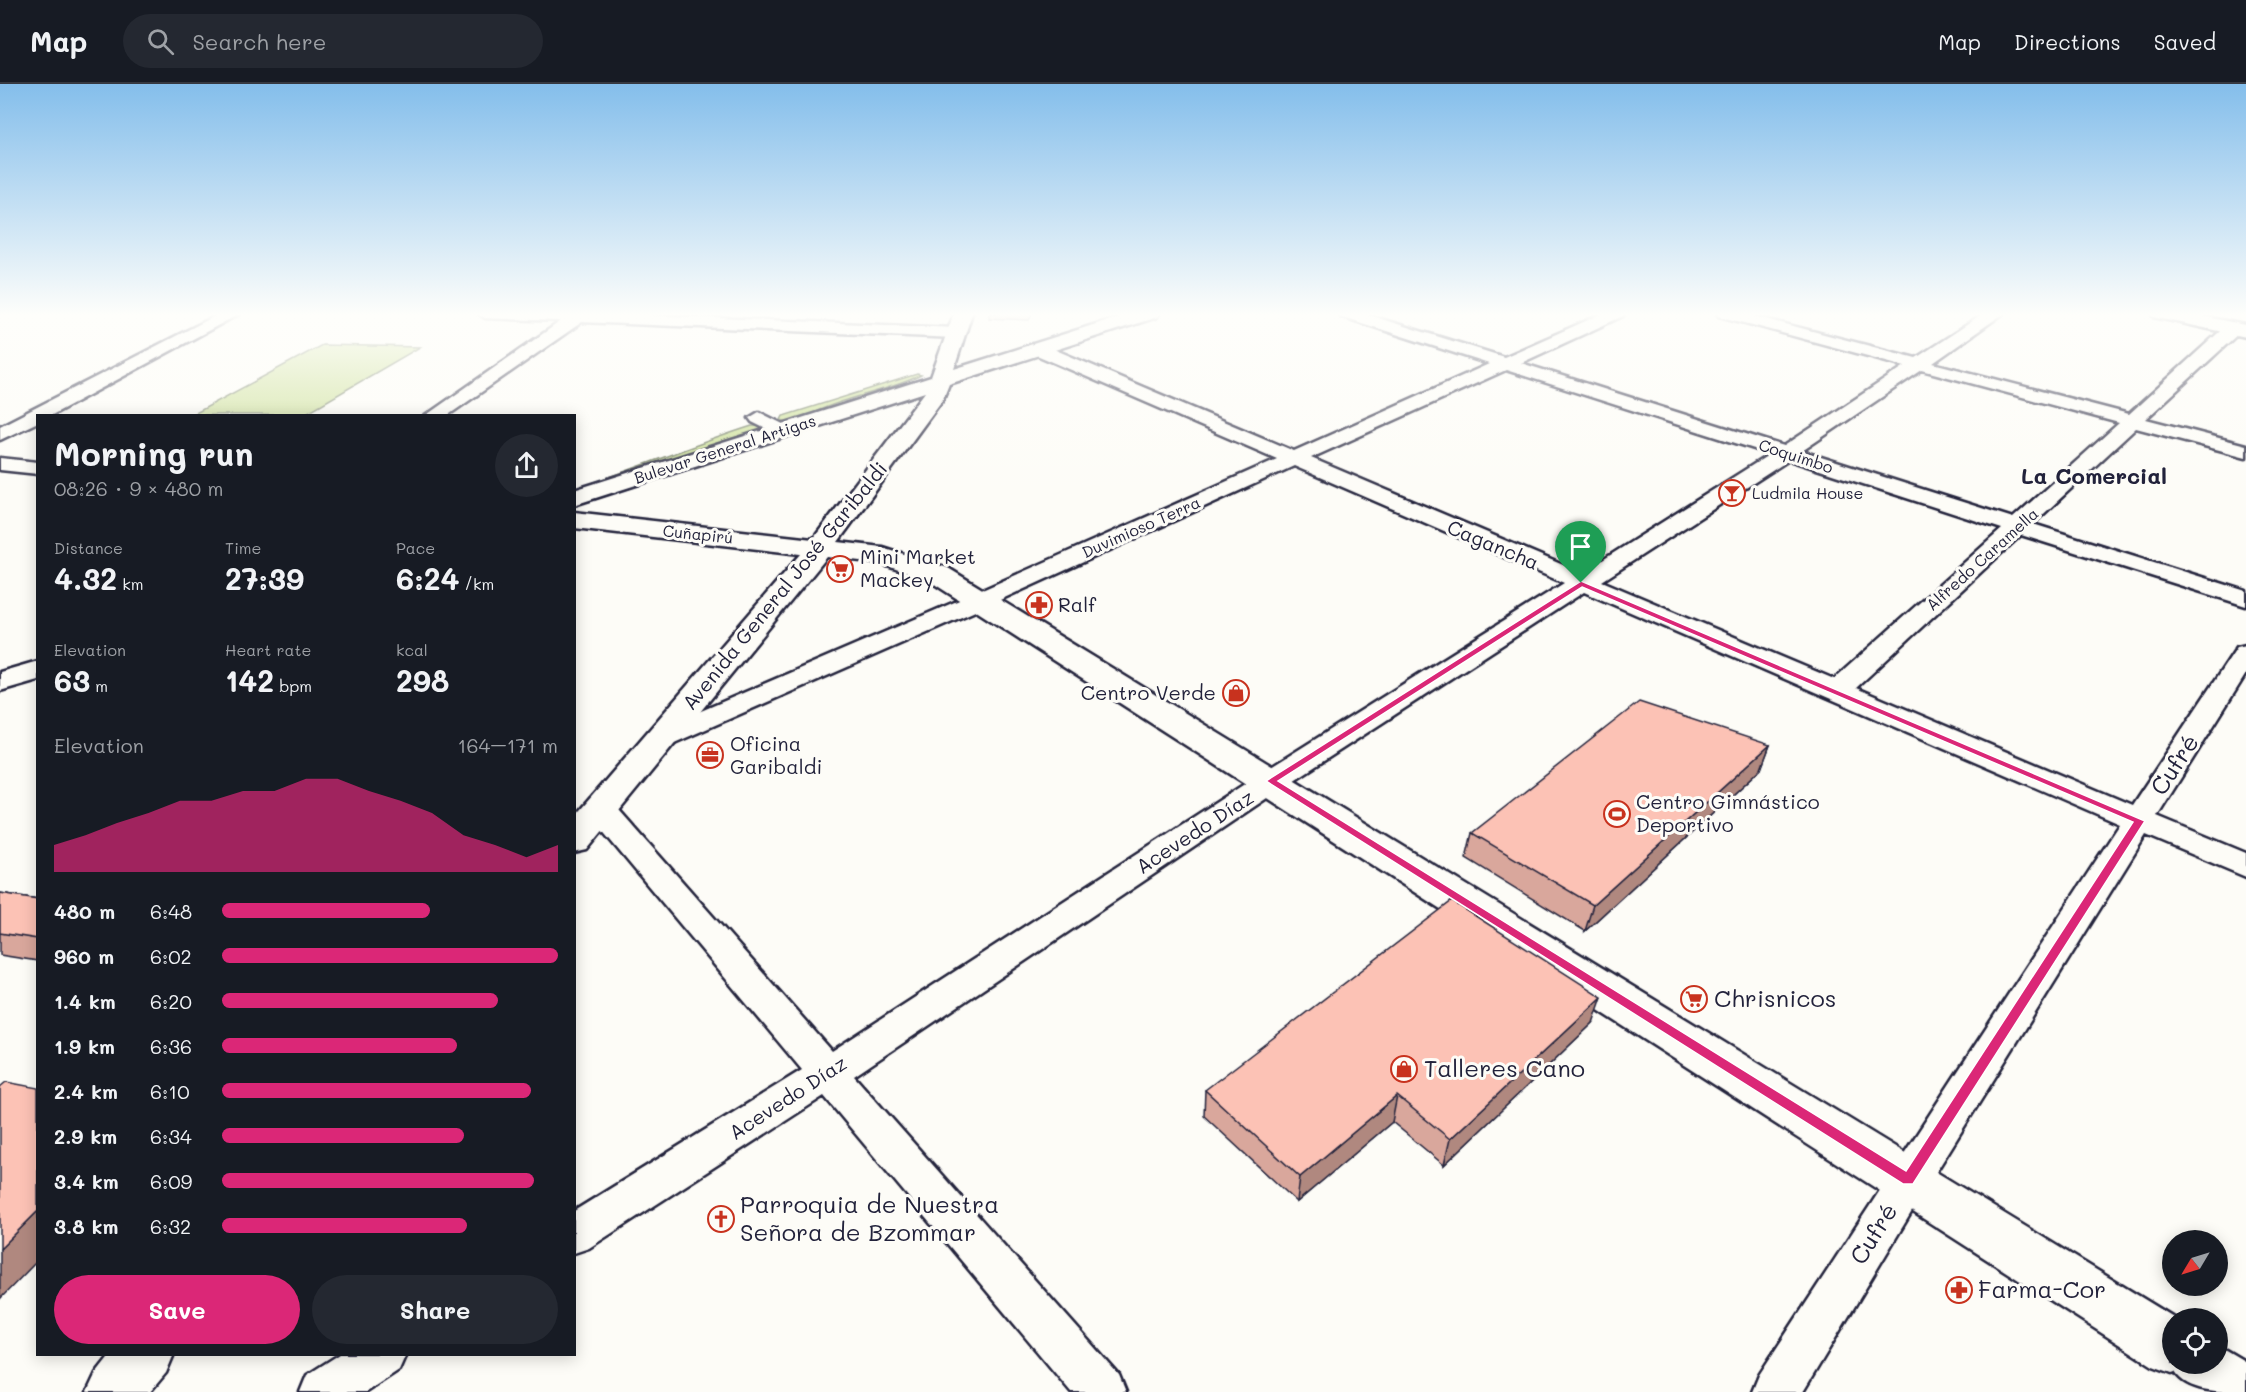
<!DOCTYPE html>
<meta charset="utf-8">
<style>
body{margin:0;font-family:Mali,sans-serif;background:#242831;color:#f1f3f6;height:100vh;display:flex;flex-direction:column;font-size:22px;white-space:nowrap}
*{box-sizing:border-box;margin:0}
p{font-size:20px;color:#9ea1a6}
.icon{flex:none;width:33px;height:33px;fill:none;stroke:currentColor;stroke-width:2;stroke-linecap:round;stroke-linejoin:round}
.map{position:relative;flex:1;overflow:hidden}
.details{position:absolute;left:36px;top:330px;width:540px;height:942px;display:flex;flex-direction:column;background:#171b24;border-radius:0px;box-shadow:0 3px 15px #0003}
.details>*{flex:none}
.needle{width:39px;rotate:232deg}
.buttons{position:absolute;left:2162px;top:1146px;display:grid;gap:12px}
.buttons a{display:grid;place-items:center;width:66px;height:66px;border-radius:50%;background:#171b24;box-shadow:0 3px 15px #0003;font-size:30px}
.pin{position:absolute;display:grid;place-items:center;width:51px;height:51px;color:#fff;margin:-62px -26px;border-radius:50% 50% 50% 0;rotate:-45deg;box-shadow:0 0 6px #0007}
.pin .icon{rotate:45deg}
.round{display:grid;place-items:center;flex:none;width:63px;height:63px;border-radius:32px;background:#242831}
.summary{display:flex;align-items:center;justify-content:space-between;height:102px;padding:0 18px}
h1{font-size:33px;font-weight:700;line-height:45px}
.stats{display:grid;grid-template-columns:repeat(3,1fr);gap:9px;height:102px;padding:6px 18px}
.stats div{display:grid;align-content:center}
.stats b{font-size:30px;font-weight:700}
.stats small{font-size:16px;font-weight:400}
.stats p{font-size:16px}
.chart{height:168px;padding:12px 18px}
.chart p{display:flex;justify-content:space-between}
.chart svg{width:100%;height:108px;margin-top:6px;fill:#db2777;opacity:.7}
.action{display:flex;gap:12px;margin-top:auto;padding:12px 18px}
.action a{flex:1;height:69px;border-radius:36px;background:#db2777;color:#fff;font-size:24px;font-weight:700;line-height:69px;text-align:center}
.action a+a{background:#242831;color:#f1f3f6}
ul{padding:0 18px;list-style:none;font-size:20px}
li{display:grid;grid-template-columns:96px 72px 1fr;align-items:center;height:45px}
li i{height:15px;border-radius:8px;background:#db2777}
header{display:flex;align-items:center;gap:36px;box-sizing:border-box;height:84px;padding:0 30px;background:#171b24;border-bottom:2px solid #363941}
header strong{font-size:28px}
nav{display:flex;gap:33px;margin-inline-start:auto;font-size:21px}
.search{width:420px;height:54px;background:#242831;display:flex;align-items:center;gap:15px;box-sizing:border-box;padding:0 21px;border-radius:33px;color:#9ea1a6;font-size:22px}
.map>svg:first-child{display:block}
.green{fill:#cade94;stroke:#768068;stroke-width:1.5}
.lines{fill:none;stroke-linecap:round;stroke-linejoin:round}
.street-casing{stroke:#22223b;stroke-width:5}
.secondary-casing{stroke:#22223b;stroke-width:5}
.street{fill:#fdfcf7;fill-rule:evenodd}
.secondary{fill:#fdfcf7;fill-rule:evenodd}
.wall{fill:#d9a79c;stroke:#22223b;stroke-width:1.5}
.shaded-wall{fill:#b0887f;stroke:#22223b;stroke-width:1.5}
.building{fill:#fcc2b5;stroke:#22223b;stroke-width:1.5}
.route{fill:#db2777;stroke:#fff;stroke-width:1.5;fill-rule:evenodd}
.labels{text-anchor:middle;stroke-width:6;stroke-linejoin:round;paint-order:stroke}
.far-street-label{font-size:16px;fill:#22223b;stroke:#fdfcf7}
.far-poi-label{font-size:16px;fill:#22223b;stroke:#fdfcf7;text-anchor:start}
.street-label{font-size:20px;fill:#22223b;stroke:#fdfcf7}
.poi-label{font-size:20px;fill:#22223b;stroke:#fdfcf7;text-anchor:start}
.far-district-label{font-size:22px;font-weight:bold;fill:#22223b;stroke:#fdfcf7}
.near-street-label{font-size:24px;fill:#22223b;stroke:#fdfcf7}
.near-poi-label{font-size:24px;fill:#22223b;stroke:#fdfcf7;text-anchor:start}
</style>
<header>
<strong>Map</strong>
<div class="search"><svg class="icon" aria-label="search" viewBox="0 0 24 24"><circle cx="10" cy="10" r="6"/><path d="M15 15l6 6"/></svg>Search here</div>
<nav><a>Map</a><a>Directions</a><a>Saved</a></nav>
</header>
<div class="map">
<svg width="2246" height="1308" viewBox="0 0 2246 1308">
<rect width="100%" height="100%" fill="#fdfcf7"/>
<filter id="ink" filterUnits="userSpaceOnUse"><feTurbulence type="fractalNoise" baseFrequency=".0167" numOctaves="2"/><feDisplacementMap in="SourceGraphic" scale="12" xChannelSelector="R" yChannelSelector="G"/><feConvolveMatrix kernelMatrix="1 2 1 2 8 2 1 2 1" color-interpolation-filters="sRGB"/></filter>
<g filter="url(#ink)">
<!-- green -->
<g class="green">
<polygon points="322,261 420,263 303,331 192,331"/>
<path d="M917,290L921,291C887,308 846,312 811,330C802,335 791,341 781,336L783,332Z"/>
<path d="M752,342H759L765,346L575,407L574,405C634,386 692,361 752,342Z"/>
</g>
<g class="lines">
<defs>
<g id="street">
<polygon points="221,229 241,229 50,332 38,332 38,338 0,356 0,342"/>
<polygon points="477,229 598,229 957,244 965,249 957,254 582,238 447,332 425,332 561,237 485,234"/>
<path d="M1338,229H1362L1504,273L1604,229H1625L1623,232L1521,279L1784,362L1905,282L1719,232L1717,229H1743L1916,274L1985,229H2004L1933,279L2129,330L2228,240H2240L2242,244L2240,248L2146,335L2246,361V373L2136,344L2033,440L2246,507V522L2021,451L1856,604L2132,721L2237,563L2246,561V590L2157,732L2246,769V793L2146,751L1923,1109L1803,1308H1752L1759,1291L2120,740L1584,508L1282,704L854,992L1119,1291L1126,1308H1071L824,1012L589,1164L574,1169V1127L802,986L590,732L586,725L590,718L601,715L612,718L832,967L1260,690L1564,499L1294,382L989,521L672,660L662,663L652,660L648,654L652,648L971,511L1277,375L1032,269L1029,265L1032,261H1044L1294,367L1489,280L1340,232ZM1506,286L1770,370L1582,489L1311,374ZM1922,286L2119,339L2013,434L1802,367ZM1789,376L2002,445L1834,595L1602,497Z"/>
<polygon points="759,328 789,343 792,347 782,353 752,338 749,334"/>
<polygon points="0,374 38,378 38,390 0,386"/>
<polygon points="340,1270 406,1270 399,1286 366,1308 300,1308 307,1291"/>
</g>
<g id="secondary">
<path d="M954,229H972L954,285L1131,229H1159L1157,233L949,300L943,315L838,458L882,463L948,484L2175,1234H2172V1280H2217V1261L2246,1278V1308C2220,1308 2187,1308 2175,1288L2172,1289L2153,1282L928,496L878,479L827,473L587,766L574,769V733L801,470L574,444V428L813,455L925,308L574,421V406L931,293Z"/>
<polygon points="2152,229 2187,229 2246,241 2246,253 2154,233"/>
<polygon points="38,577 38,596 0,607 0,588"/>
<polygon points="111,1270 174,1270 166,1289 150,1308 87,1308 96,1289"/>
</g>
</defs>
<!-- street casing -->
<use href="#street" class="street-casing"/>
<!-- secondary casing -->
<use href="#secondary" class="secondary-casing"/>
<!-- street -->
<use href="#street" class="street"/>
<!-- secondary -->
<use href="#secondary" class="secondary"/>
</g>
<!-- wall -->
<g class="wall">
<polygon points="989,229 1032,229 1029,236 989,234"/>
<polygon points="1770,661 1761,685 1585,847 1466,774 1472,749"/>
<polygon points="0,809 38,815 38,877 0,871"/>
<polygon points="1593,939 1444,1081 1392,1038 1297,1118 1204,1032 1205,1006"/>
</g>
<!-- shaded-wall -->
<g class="shaded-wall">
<polygon points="1770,661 1761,685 1585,847 1593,821"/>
<polygon points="1602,913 1593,939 1444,1081 1450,1055"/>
<polygon points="1397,1012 1392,1038 1297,1118 1300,1093"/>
<polygon points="38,1127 38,1176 0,1215 0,1165"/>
</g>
<!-- building -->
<g class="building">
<polygon points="1639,618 1770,661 1593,821 1472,749"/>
<polygon points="0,809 38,815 38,855 0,849"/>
<polygon points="1452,817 1602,913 1450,1055 1397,1012 1300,1093 1205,1006"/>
<polygon points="6,998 38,1004 38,1127 0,1165 0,1003"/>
</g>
</g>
<!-- sky -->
<linearGradient id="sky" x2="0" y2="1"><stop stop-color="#84beeb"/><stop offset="0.56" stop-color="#fefefb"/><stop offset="1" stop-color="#fefefb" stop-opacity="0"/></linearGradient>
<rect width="2246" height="412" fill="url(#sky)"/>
<!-- route -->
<path class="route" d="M1581,497L2145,737L1913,1100H1903L1266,697ZM1582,503L2133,738L1906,1087L1278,697Z"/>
<!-- icons -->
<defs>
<symbol id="bar-ring" viewBox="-11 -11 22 22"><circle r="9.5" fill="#fdfcf7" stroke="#c8321e" stroke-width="1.5"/><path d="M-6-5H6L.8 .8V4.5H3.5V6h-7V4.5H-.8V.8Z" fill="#c8321e"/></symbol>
<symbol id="supermarket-ring" viewBox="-11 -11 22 22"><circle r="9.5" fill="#fdfcf7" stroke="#c8321e" stroke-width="1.5"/><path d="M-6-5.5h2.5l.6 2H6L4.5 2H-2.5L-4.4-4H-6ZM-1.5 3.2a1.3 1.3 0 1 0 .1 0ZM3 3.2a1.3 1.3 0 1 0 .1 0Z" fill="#c8321e"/></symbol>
<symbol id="pharmacy-ring" viewBox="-11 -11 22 22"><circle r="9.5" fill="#fdfcf7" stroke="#c8321e" stroke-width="1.5"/><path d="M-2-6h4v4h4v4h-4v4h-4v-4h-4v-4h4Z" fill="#c8321e"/></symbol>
<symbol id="shop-ring" viewBox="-11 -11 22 22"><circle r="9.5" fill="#fdfcf7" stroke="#c8321e" stroke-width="1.5"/><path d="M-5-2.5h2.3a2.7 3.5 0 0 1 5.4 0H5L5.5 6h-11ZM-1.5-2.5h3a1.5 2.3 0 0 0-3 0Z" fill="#c8321e"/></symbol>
<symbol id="office-ring" viewBox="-11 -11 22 22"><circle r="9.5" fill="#fdfcf7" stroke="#c8321e" stroke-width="1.5"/><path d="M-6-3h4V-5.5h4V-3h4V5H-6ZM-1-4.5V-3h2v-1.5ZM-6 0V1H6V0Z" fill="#c8321e"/></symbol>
<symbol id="stadium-ring" viewBox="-11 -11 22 22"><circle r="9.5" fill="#fdfcf7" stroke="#c8321e" stroke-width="1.5"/><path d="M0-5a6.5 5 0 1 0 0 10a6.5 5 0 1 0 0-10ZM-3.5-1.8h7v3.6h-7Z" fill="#c8321e"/></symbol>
<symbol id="church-ring" viewBox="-11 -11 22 22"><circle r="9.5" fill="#fdfcf7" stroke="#c8321e" stroke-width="1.5"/><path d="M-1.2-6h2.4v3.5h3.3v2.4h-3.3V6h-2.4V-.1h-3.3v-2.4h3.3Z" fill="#c8321e"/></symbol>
</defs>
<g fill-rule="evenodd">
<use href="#bar-ring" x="1717" y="394" width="30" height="30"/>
<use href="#supermarket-ring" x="825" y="470" width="30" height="30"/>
<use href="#pharmacy-ring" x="1024" y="506" width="30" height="30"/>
<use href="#shop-ring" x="1221" y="594" width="30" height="30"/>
<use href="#office-ring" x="695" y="656" width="30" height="30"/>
<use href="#stadium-ring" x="1602" y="715" width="30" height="30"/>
<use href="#supermarket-ring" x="1679" y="900" width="30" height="30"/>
<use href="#shop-ring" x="1389" y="970" width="30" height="30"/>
<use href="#church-ring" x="706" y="1120" width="30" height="30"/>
<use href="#pharmacy-ring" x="1944" y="1191" width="30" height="30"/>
</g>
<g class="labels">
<!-- far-street labels -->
<g class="far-street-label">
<text transform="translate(725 365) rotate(-18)" y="6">Bulevar General Artigas</text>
<text transform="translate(1796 372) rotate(18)" y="6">Coquimbo</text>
<text transform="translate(1141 443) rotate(-24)" y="6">Duvimioso Terra</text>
<text transform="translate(698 450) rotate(6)" y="6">Cuñapirú</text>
<text transform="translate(1982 475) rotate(-42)" y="6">Alfredo Caramella</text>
</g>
<!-- far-poi labels -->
<g class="far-poi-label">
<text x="1752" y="415">Ludmila House</text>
</g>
<!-- street labels -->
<g class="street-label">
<text transform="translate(1493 461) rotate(23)" y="7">Cagancha</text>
<text transform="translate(785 502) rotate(-51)" y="7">Avenida General José Garibaldi</text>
<text transform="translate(1195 748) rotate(-33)" y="7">Acevedo Díaz</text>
<text transform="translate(788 1014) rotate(-33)" y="7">Acevedo Díaz</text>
</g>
<!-- poi labels -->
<g class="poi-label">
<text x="860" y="480">Mini Market<tspan x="860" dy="23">Mackey</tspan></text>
<text x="1058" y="528">Ralf</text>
<text x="1216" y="616" text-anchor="end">Centro Verde</text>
<text x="730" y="667">Oficina<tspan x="730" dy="23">Garibaldi</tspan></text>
<text x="1636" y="725">Centro Gimnástico<tspan x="1636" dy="23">Deportivo</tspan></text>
</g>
<!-- far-district labels -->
<g class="far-district-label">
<text x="2094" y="400">La Comercial</text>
</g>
<!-- near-street labels -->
<g class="near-street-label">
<text transform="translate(2175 681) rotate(-57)" y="8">Cufré</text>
<text transform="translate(1874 1150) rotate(-58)" y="8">Cufré</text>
</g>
<!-- near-poi labels -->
<g class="near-poi-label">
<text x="1714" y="923">Chrisnicos</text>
<text x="1424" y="993">Talleres Cano</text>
<text x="740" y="1129">Parroquia de Nuestra<tspan x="740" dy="28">Señora de Bzommar</tspan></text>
<text x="1978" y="1214">Farma-Cor</text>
</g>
</g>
</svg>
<div class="buttons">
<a><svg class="needle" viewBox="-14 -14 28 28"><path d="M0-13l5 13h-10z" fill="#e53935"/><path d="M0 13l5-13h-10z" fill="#9ea1a6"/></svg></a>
<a><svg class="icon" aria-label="locate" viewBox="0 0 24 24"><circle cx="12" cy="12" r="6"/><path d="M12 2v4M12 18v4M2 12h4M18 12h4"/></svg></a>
</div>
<div class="pin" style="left:1581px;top:499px;background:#1e9e55"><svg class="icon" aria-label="arrive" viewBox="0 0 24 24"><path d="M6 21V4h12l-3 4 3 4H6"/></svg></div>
<section class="details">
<div class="summary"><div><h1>Morning run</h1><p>08:26 · 9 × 480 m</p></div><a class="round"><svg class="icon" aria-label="share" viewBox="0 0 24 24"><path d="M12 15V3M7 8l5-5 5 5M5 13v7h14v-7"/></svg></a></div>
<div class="stats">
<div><p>Distance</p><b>4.32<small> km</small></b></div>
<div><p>Time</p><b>27:39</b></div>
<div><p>Pace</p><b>6:24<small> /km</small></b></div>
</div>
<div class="stats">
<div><p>Elevation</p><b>63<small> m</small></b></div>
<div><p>Heart rate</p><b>142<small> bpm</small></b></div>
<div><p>kcal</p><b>298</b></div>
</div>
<div class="chart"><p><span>Elevation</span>164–171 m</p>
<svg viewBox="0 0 160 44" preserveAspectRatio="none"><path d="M0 44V33L10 29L20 24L30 20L40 15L50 15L60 11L70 11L80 6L90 6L100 11L110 15L120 20L130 29L140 33L150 38L160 33V44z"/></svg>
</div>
<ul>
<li><b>480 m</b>6:48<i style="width:62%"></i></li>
<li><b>960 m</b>6:02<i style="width:100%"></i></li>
<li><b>1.4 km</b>6:20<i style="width:82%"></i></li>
<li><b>1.9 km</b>6:36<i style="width:70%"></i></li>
<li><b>2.4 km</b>6:10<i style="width:92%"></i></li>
<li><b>2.9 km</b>6:34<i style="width:72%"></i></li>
<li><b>3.4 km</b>6:09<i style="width:93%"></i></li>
<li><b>3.8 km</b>6:32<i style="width:73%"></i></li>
</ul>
<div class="action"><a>Save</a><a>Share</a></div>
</section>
</div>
